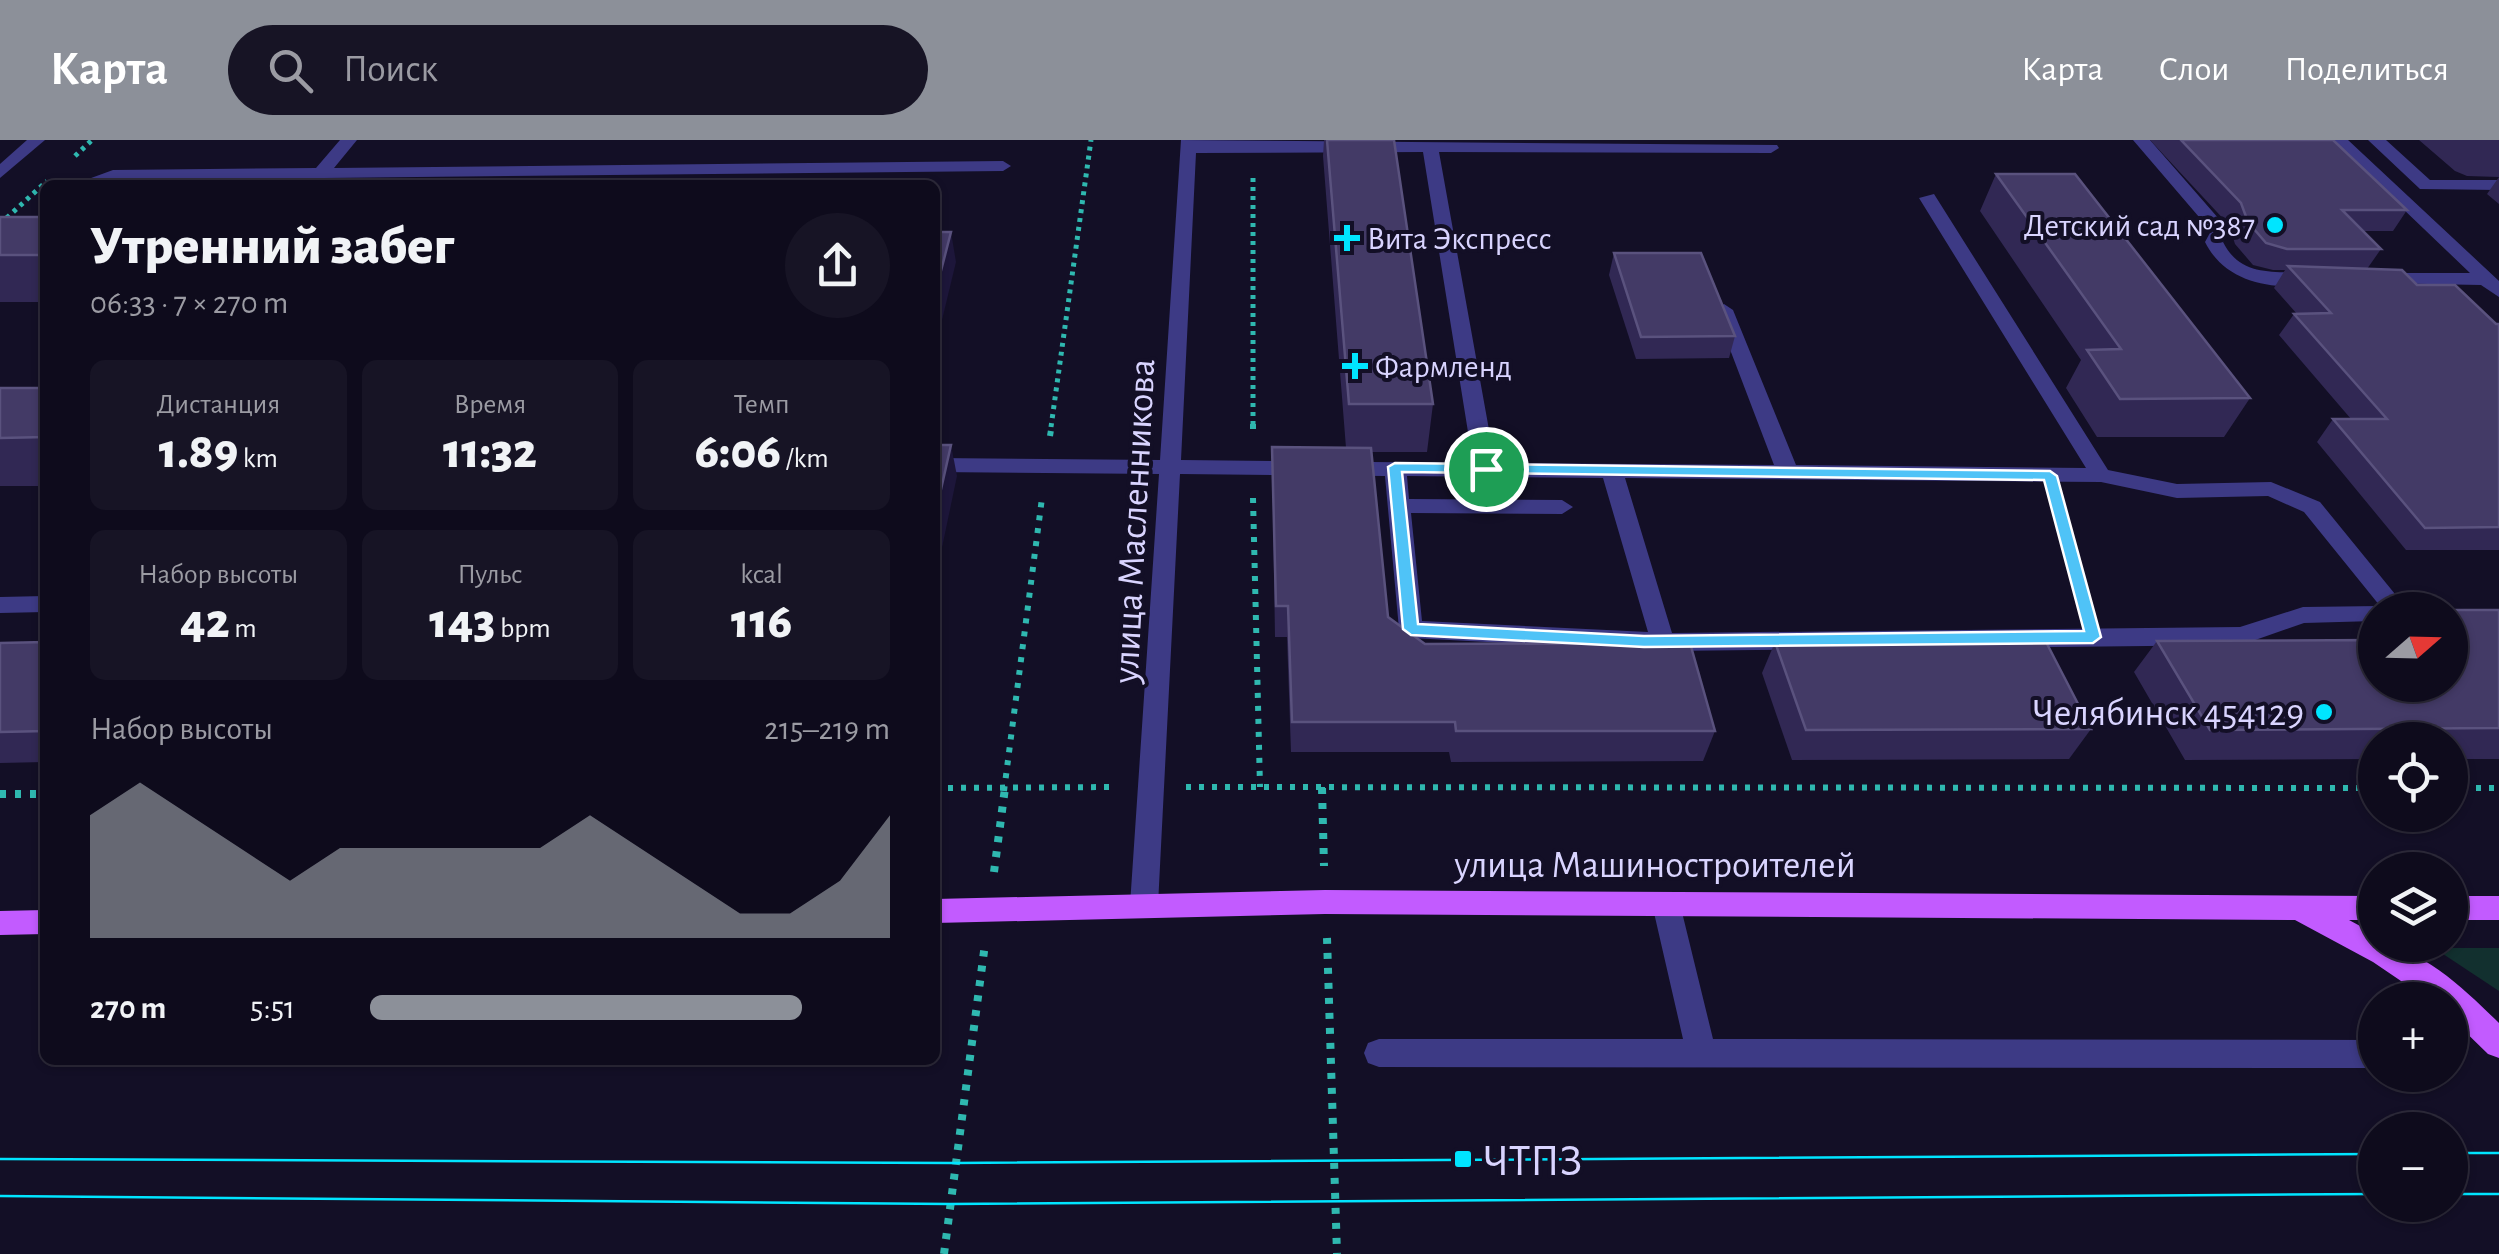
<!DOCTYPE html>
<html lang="ru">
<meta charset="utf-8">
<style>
body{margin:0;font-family:"Alegreya Sans",sans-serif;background:#171425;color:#f1f3f6;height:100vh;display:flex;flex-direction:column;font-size:38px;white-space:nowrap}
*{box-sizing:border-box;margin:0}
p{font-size:32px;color:#9b9ba3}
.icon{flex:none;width:55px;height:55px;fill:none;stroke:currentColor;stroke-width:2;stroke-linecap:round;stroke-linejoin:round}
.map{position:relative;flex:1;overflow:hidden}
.drawer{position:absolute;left:40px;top:40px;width:900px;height:885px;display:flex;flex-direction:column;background:#0e0b1c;border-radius:15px;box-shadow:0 2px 8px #0004,0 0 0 2px #2e2b3b}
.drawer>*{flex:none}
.needle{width:65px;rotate:70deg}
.tools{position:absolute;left:2358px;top:452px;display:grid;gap:20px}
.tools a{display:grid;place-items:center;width:110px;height:110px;border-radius:50%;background:#0e0b1c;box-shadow:0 2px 8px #0004,0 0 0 2px #2e2b3b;font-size:50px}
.pin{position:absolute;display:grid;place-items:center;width:85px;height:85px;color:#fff;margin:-42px;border:5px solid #fff;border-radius:50%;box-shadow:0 2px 10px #0007}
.round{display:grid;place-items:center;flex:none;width:105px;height:105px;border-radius:52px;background:#171425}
.head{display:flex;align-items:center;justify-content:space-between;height:170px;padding:0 50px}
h1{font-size:55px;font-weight:800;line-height:75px}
.figures{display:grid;grid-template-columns:repeat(3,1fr);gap:15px;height:170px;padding:10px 50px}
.figures div{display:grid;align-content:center;border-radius:15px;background:#171425;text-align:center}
.figures b{font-size:50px;font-weight:800}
.figures small{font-size:28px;font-weight:400}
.figures p{font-size:28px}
.chart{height:280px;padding:20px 50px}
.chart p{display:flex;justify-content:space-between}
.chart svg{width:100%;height:180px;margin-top:10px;fill:#8c9099;opacity:.7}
ul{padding:0 50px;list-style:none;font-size:32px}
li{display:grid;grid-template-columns:160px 120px 1fr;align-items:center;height:75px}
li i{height:25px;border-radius:12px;background:#8c9099}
header{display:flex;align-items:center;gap:60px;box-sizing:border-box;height:140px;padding:0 50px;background:#8c9099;color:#fff}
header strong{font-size:48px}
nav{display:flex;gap:55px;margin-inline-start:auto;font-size:35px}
.search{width:700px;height:90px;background:#171425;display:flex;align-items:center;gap:25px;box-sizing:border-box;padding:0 35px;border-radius:55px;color:#9b9ba3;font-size:38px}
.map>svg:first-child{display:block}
.green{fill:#12302f}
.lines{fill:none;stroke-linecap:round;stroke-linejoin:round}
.path-far2{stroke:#2fb8b0;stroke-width:5;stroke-dasharray:4 5;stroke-linecap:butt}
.path-far1{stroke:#2fb8b0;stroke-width:6;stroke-dasharray:5 8;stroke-linecap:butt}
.path{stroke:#2fb8b0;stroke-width:8;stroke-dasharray:6 9;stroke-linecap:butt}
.minor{fill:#3d3a85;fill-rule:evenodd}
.major{fill:#c25bff;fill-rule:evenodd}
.tram{stroke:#00e5ff;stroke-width:2.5}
.wall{fill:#312854}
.shaded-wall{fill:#1d163a}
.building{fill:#433a66;stroke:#5a527e;stroke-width:2.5}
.route{fill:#4fc3f7;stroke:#fff;stroke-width:2.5;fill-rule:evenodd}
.poi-dot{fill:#00e5ff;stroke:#130f26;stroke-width:4}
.labels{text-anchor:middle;stroke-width:8;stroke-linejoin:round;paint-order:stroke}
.far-poi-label{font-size:32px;fill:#d9d4ff;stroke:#130f26;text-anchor:start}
.street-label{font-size:38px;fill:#d9d4ff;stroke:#130f26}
.poi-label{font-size:38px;fill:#d9d4ff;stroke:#130f26;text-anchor:end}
.near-poi-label{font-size:45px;fill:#d9d4ff;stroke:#130f26;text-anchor:start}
</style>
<header>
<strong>Карта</strong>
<div class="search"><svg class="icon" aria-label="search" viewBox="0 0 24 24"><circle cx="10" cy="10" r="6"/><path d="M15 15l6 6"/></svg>Поиск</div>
<nav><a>Карта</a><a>Слои</a><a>Поделиться</a></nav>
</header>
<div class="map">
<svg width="2499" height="1114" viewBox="0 0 2499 1114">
<rect width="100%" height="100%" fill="#130f26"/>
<!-- green -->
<polygon class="green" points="2434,808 2499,808 2499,851"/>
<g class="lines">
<!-- path-far2 -->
<g class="path-far2">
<polyline points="75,16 92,0"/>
<polyline points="1253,38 1253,287"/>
<polyline points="0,84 47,41"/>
<polyline points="1051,287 1091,0"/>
</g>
<!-- path-far1 -->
<g class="path-far1">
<polyline points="1253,284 1253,296"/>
<polyline points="1050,296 1052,284"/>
<polyline points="1253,358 1260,647"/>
<polyline points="2057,363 2085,467"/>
<polyline points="1186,647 2375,648"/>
<polyline points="1322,647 1322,651"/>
<polyline points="935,648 1114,647"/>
<polyline points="2450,648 2499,648"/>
<polyline points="1004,651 1042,358"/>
</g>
<!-- path -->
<g class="path">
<polyline points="1322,648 1324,726"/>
<polyline points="0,654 45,654"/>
<polyline points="994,732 1005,648"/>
<polyline points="1327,798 1337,1114"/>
<polyline points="944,1114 985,804"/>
</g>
<!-- minor -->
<g class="minor">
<polygon points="27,0 45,0 0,38 0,24"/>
<polygon points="340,0 357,0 334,28 1003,21 1011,26 1003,31 325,38 316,43 308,38 114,40 72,45 113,30 316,28"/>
<path d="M1181,0L1777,5L1779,8L1771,13L1439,12L1495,323L1774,325L1715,170L1724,164L1733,170L1796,325L2086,328L1919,58L1934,54L2108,330L2177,344L2271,342L2320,362L2408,470H2375V481L2304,483L2241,505L1663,511L1411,498L1399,489L1385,336L1180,334L1158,765L1154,774L1144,777L1134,774L1130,765L1159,334L935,332V318L1160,320ZM1423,12L1473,323L1181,320L1196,13ZM1407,336L1603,338L1648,492L1422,481L1411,373L1562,374L1573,367L1562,360L1409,359ZM1625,338L2101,342L2177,358L2268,356L2304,372L2380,466L2303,467L2240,487L1672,493Z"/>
<path d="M2133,0H2150L2226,87L2229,91L2223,102C2243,142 2282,128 2318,135V143C2275,152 2225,143 2205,102L2211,91Z"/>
<polygon points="2331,0 2348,0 2499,141 2499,157 2481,145 2374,143 2372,139 2381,133 2470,133"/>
<polygon points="2368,0 2386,0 2430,40 2499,40 2499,50 2420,49"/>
<polygon points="45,456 45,472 0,473 0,457"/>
<polygon points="1666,752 1676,755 1680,764 1713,899 2375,900 2375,928 1379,927 1368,923 1364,913 1368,903 1379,899 1683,899 1652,764 1656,755"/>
</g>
<!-- major -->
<g class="major">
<path d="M1325,750L2375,756V780H2349L2375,794V805C2421,805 2468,853 2499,883V918L2488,914L2450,877V860H2429L2373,822L2295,780L1325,774L935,783V759Z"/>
<rect x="2450" y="756" width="49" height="24"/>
<polygon points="45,770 45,794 0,795 0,771"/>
</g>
<!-- tram -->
<g class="tram">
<polyline points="2450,1013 2499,1013"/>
<polyline points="0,1019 955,1023 2375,1014"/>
<polyline points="2450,1054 2499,1054"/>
<polyline points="0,1056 950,1064 2375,1054"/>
</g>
</g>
<!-- wall -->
<g class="wall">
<polygon points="1324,0 1394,0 1433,264 1427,312 1372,312 1388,477 1425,504 1715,591 1703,621 1451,622 1449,612 1291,612 1287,497 1275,497 1272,307 1346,308 1323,16"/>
<polygon points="2150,0 2333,0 2407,70 2393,91 2363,91 2381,109 2367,129 2417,145 2496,184 2499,184 2499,410 2406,410 2317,302 2333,279 2351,279 2279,195 2294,174 2297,174 2274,148 2285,130 2273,130 2253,125 2235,104 2229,85"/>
<polygon points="2419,0 2499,0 2499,64 2487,54 2499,37 2467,36 2455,31"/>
<polygon points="1996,34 2250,258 2224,297 2097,297 2066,248 2081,220 1980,71"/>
<rect x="0" y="77" width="45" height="85"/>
<polygon points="1614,113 1735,196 1729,218 1636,219 1609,135"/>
<rect x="0" y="248" width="45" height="98"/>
<polygon points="2499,470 2499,619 2450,619 2450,600 2375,600 2375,619 2185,620 2134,532 2157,501 2364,500 2375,487 2375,545"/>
<polygon points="45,502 45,622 0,623 0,503"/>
<polygon points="1775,502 2091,589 2069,619 1792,620 1762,533"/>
</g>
<!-- shaded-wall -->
<g class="shaded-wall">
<polygon points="951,92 956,122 935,209 935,154"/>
<polygon points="951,305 957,336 935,441 935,376"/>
</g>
<!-- building -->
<g class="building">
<polygon points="1327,0 1394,0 1433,264 1349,264"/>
<polygon points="2181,0 2333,0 2407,70 2342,70 2381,109 2287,109 2266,103 2248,82 2241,63"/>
<polygon points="1996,34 2075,34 2250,258 2120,259 2087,210 2121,209"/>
<rect x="0" y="77" width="45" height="38"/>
<polygon points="935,92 951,92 935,154"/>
<polygon points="1614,113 1701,113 1735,196 1641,197"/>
<polygon points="2288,126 2402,130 2417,145 2455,145 2496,184 2499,184 2499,387 2425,388 2333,279 2387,279 2294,174 2331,173"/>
<polygon points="0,248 45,248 45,297 0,298"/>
<polygon points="935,305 951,305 935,376"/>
<polygon points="1272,307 1371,308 1388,477 1425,504 1690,503 1715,591 1456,591 1455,582 1292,582 1288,466 1276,466"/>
<polygon points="2450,470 2499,470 2499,588 2210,590 2157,501 2375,500 2375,545 2450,545"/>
<polygon points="2045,500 2091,589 1806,590 1775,502"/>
<polygon points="45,502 45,591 0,592 0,503"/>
</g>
<!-- route -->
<path class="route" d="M1395,323L2050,331L2057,336L2101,497L2093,503L1644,507L1411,495L1403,489L1388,327ZM1402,332L2044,340L2084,491L1644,496L1418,484Z"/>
<!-- markers -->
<g class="poi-dot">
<circle cx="2275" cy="85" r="10"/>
<path d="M1342 83h10v10h10v10h-10v10h-10v-10h-10v-10h10z"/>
<path d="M1350 211h10v10h10v10h-10v10h-10v-10h-10v-10h10z"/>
<circle cx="2324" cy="572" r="10"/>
<rect x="1453" y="1009" width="20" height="20" rx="5"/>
</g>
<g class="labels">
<!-- far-poi labels -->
<g class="far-poi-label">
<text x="2255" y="96" text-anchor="end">Детский сад №387</text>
<text x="1367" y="109">Вита Экспресс</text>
<text x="1375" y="237">Фармленд</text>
</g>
<!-- street labels -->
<g class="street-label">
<text transform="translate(1133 381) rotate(-87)" y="13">улица Масленникова</text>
<text x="1655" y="737">улица Машиностроителей</text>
</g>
<!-- poi labels -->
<g class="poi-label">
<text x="2304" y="585">Челябинск 454129</text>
</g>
<!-- near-poi labels -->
<g class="near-poi-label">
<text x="1483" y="1035">ЧТПЗ</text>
</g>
</g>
</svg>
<div class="tools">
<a><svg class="needle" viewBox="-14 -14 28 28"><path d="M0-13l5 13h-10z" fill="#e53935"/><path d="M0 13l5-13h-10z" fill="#9b9ba3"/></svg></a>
<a><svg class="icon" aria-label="locate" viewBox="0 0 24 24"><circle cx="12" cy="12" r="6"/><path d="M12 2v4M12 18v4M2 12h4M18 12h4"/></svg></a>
<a><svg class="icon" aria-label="layers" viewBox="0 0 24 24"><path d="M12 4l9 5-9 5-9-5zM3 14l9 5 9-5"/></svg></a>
<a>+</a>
<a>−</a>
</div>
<div class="pin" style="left:1486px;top:329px;background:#1e9e55"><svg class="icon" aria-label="arrive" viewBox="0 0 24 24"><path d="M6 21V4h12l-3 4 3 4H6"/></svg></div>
<section class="drawer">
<div class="head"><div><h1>Утренний забег</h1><p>06:33 · 7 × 270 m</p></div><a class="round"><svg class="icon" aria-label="share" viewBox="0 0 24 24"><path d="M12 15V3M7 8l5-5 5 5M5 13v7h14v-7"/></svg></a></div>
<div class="figures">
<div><p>Дистанция</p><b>1.89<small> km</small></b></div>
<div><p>Время</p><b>11:32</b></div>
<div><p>Темп</p><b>6:06<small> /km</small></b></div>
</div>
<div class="figures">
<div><p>Набор высоты</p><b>42<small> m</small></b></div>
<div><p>Пульс</p><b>143<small> bpm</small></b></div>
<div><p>kcal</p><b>116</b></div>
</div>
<div class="chart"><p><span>Набор высоты</span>215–219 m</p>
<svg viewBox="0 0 160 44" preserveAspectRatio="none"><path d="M0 44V14L10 6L20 14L30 22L40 30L50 22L60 22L70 22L80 22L90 22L100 14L110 22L120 30L130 38L140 38L150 30L160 14V44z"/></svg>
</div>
<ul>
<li><b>270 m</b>5:51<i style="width:83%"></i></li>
</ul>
</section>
</div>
